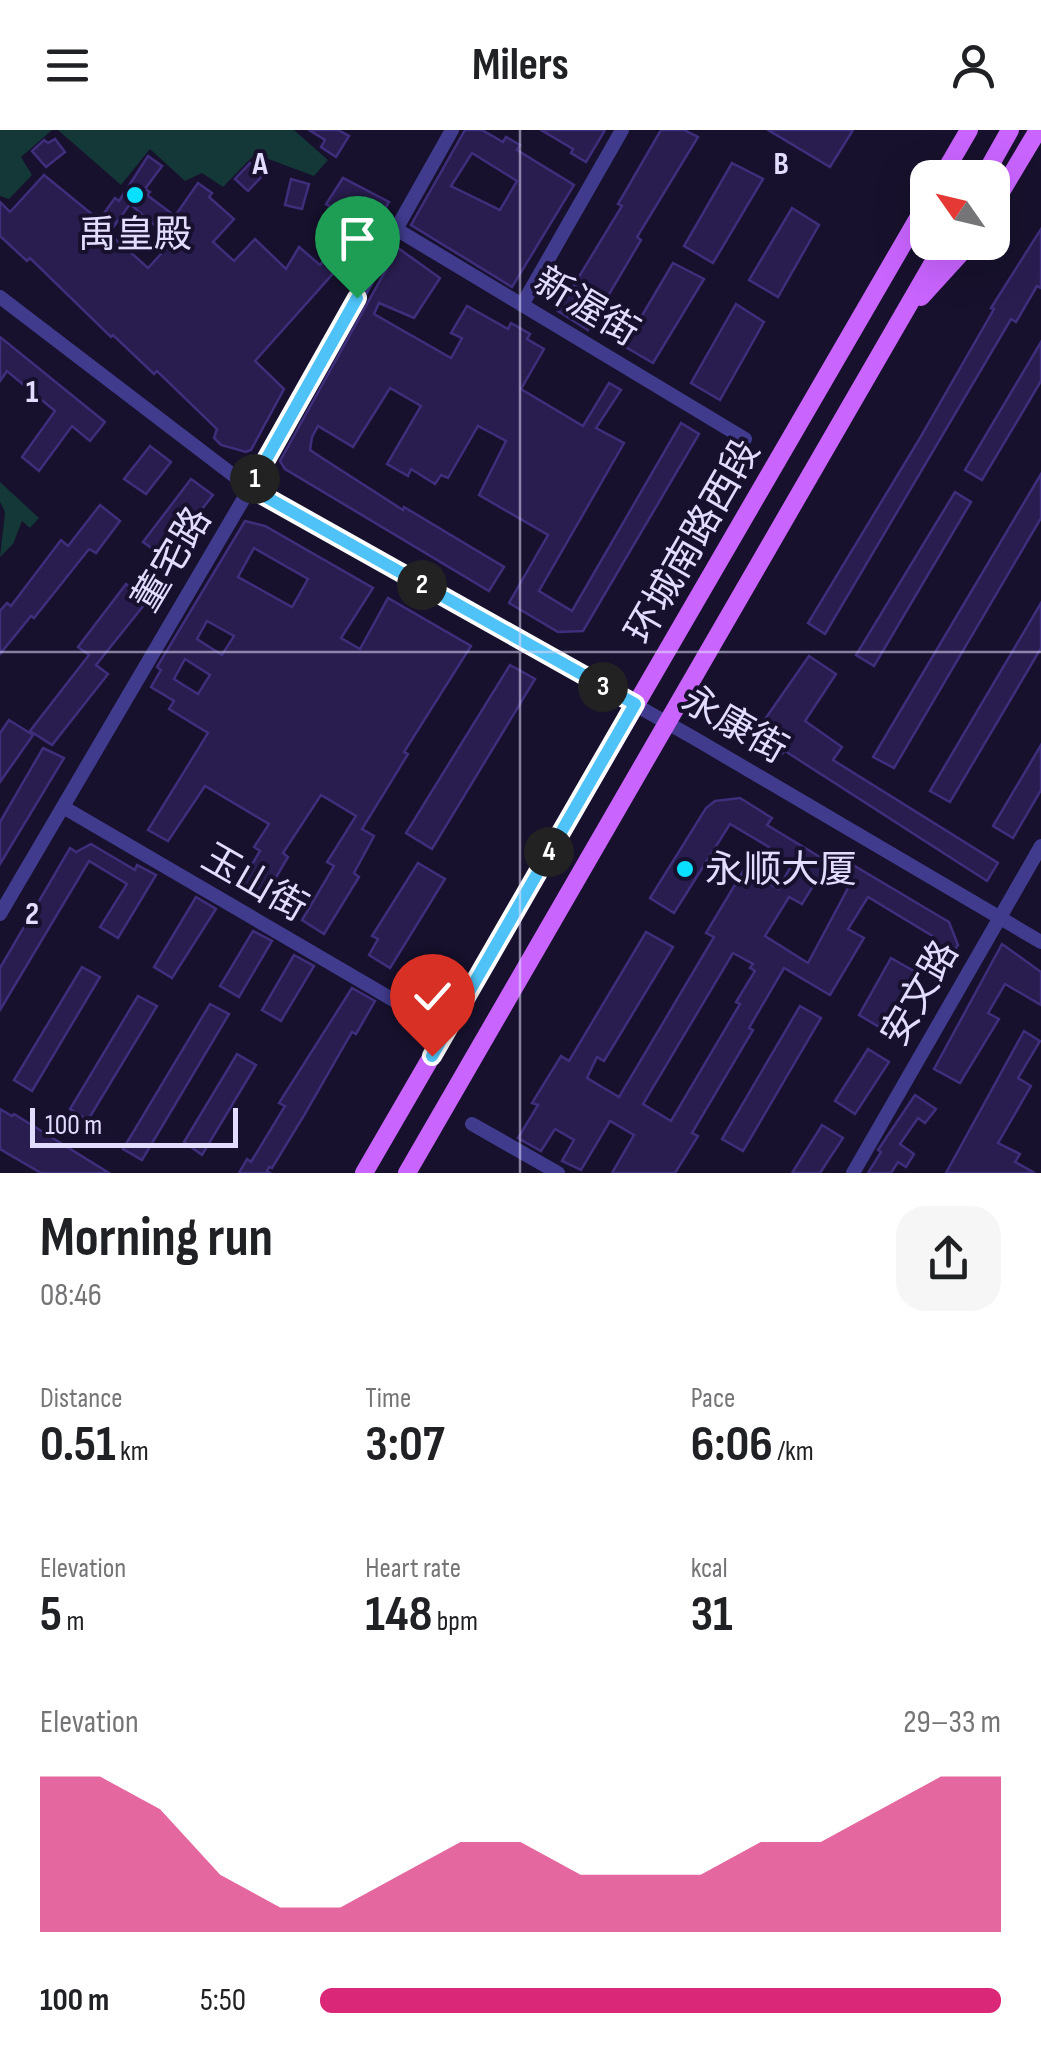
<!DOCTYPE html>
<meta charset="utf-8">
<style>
body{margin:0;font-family:"Sofia Sans Condensed","Noto Sans SC",sans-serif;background:#f6f6f6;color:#202124;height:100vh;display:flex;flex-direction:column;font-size:38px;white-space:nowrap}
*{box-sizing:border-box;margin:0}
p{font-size:32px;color:#757577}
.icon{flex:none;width:55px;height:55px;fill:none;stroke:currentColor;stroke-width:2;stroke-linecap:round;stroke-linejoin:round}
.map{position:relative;height:1043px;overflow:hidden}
.side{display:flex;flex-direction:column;background:#fff;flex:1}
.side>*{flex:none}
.needle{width:65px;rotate:304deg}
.controls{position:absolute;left:910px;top:30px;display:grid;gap:20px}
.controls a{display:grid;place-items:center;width:100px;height:100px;border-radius:20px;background:#fff;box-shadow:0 10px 40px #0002;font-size:50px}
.scale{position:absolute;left:30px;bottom:25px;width:208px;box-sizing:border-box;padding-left:10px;border:5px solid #e2ddff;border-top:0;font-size:28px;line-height:35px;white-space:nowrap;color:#e2ddff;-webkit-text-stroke:8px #17112d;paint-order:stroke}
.pin{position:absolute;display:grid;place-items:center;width:85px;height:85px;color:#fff;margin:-102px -42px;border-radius:50% 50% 50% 0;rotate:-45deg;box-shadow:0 0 10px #0007}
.pin .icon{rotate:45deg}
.km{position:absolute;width:50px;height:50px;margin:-25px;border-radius:50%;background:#222;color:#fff;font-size:28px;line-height:50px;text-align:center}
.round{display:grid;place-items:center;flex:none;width:105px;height:105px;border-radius:30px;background:#f6f6f6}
.overview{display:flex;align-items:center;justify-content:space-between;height:170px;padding:0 40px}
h1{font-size:55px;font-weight:700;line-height:75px}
.stats{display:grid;grid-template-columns:repeat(3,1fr);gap:15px;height:170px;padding:10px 40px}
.stats div{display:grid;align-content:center}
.stats b{font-size:50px;font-weight:700}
.stats small{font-size:28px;font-weight:400}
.stats p{font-size:28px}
.chart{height:280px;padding:20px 40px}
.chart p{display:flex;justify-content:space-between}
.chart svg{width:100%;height:180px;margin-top:10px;fill:#db2777;opacity:.7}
ul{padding:0 40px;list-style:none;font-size:32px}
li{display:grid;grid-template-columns:160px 120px 1fr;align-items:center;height:75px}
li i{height:25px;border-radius:12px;background:#db2777}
header{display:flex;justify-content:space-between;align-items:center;height:130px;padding:0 40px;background:#fff;font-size:45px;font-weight:700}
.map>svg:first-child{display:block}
.green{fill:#143737}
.building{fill:#281d4e;stroke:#3f2e7b;stroke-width:2.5;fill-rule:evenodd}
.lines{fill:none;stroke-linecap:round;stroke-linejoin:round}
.minor{stroke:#403b8d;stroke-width:14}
.major{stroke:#c964ff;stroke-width:18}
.route-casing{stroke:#fff;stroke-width:20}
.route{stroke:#4fc3f7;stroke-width:12}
.grid{fill:none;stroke:#e2ddff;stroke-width:2.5;stroke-opacity:0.55}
.poi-dot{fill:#09e0ff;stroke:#17112d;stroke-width:4}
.labels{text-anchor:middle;stroke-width:8;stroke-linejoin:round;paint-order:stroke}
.poi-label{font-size:38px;fill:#e2ddff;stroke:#17112d}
.street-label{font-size:38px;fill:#e2ddff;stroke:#17112d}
.grid-label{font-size:32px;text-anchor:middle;font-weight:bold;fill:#e2ddff;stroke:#17112d;stroke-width:8;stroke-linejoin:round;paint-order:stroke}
</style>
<header><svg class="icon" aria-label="menu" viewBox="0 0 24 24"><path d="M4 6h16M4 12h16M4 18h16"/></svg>Milers<svg class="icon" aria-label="person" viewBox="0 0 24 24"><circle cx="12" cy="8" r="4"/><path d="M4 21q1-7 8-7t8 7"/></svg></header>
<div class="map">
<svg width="1041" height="1043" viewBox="0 0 1041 1043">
<rect width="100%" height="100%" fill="#17112d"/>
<!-- green -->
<g class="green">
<polygon points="0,0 52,0 21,27 32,45 9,69 0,66"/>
<polygon points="58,0 294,0 328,30 314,46 255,24 223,57 202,43 185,51 150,19 121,55"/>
<polygon points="0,352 39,388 30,398 22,391 13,414 0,427 5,382 0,372"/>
</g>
<!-- building -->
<g class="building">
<polygon points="309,0 338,0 349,6 336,27 321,17 325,10"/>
<path d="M465,0H482L503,12L506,7L520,15L517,20L574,55L512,157L411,95ZM472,23L517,51L500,80L451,56Z"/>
<polygon points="541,0 605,0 586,32 571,23 573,19"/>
<polygon points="661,0 684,0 698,7 637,107 641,110 588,200 558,181 622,76 618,74"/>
<polygon points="768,0 853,0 830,37"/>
<polygon points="55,9 65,22 46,37 32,21 44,10 48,13"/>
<path d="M148,26L162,36L145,59L150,62L147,65L175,86L198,53L212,63L209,67L234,89L213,112L234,131L255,109L286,139L299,117L320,135L356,93L326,74L343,48L389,72L363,116L339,137L255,231L284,259L251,320L246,322L221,315L214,308L217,299L157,241L154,244L113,205L111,207L30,128L27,131L0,106V72L10,82L44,45L99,90L115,68L119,71ZM130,74L173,111L148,138L109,103Z"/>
<polygon points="250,33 263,45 248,61 235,49"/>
<polygon points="732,33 763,49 713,133 684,116"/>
<polygon points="291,49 309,54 302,79 285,75"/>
<polygon points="792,78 819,95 778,167 749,150"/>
<polygon points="1041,99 1041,158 1037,156 1016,192 1011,189 825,504 808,493 917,313 994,179 991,178"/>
<polygon points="398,118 440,148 414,188 379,173 374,184 451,228 462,208 451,203 467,176 508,199 511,193 530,204 527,209 544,219 521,259 583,296 609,253 621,260 596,298 624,313 539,461 572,481 681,293 699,304 583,501 558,502 509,473 548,405 479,365 506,311 478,296 448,348 441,345 435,354 411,339 408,346 387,334 421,276 390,258 353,317 318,296 312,307 310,320 319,326 403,380 404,377 504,437 489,461 285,339 280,331"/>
<polygon points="673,133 704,149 653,233 624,216"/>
<polygon points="736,174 764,192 720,270 691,253"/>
<polygon points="0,207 105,292 90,311 72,296 39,341 22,327 55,281 7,241 0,251"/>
<polygon points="1041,212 1041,251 982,350 965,340"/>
<polygon points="150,316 171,332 146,364 124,349"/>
<polygon points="1041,344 1041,388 894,638 873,627"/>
<polygon points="191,349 213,365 164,427 143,412"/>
<polygon points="955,362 971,372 874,536 856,525"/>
<polygon points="100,375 120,391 96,423 89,419 34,488 31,486 0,524 0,481 7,473 11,476 61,410 68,416"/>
<path d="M245,391L265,396L373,458L341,508L360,519L388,468L471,516L404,622L408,624L362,699L374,706L354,743L359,747L324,804L302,790L334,736L327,732L356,686L321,665L283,723L288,727L262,771L239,756L260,721L254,717L269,694L205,656L168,711L148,700L208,603L169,579L174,571L151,557L161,540L157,537ZM254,418L308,449L292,477L238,447ZM207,491L234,506L222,525L197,509ZM185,529L210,545L198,564L174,549Z"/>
<polygon points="126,454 148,470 96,535 108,544 52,615 30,601 89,525 78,517"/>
<polygon points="1041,473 1041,518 950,672 930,661"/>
<polygon points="809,526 836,544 805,591 842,617 833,630 998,733 987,751 785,621 782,624 754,605"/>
<polygon points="510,535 535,549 432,719 406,703"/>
<polygon points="9,590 33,605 0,652 0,603"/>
<polygon points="1041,615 1041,660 1013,708 993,696"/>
<polygon points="43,618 64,628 0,734 0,692"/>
<path d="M740,668L772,688L767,695L848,744L853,735L949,792L958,815L943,838L924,826L934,807L868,767L848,799L864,808L830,865L784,838L749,898L753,900L692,1003L698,1006L675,1043H612L634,1005L610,991L581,1040L562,1031L574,1010L555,999L541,1021L518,1008L538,975L532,973L561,926L569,931L646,802L673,817L604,931L597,927L587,948L619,967L714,807L706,803L745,738L778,759L791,736L766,721L769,717L730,694L674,783L650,768L706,678L715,671ZM826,746L848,758L808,833L765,806L789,767L802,774L816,751L821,754ZM733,823L753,834L750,838L755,841L736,872L740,874L671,991L643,974Z"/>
<polygon points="91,714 135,740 137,735 156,745 118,808 100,797 127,754 89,731 0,880 0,838 70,718 76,722"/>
<polygon points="418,733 445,749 390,838 369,825 378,809 372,806"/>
<polygon points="196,767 216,779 172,848 154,837"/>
<polygon points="253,801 272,811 239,867 220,856"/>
<polygon points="1002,814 1041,842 1041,875 1005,854 988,883 999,889 960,953 934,939"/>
<polygon points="294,825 314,836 281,891 262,880"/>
<polygon points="891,828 919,844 886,901 859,885"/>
<polygon points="82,837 100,847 32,961 14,950"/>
<polygon points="352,858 375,871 356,904 352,902 303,987 272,1038 269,1037 267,1041 270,1043 239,1043 247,1029 251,1032 285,976 279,973"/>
<polygon points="138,866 157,876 88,990 70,979"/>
<polygon points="210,874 229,884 142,1030 123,1019"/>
<polygon points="800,876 821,888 743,1021 722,1009"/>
<polygon points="1024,901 1040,911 1018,948 1031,956 998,1013 1020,1024 1015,1032 1035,1043 946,1043"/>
<polygon points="868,919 889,932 855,984 835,971"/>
<polygon points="237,924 256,935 202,1025 184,1012"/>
<polygon points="915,965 936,979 925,993 918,988 900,1014 914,1024 906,1037 898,1032 891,1043 868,1043 881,1022 878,1020 882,1014"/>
<polygon points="0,979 12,986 14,984 109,1043 41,1043 0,1019"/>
<polygon points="822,995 843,1008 820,1043 792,1043"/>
</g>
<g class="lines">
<!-- minor -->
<g class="minor">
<polyline points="396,99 745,309"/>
<polyline points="0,167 250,358 694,608 1041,812"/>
<polyline points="522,175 622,0"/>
<polyline points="63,677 414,882"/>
<polyline points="0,784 250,358 452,0"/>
<polyline points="472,994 558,1043"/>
<polyline points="853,1043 1041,716"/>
</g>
<!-- major -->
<g class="major">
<polyline points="941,48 969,0"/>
<polyline points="983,48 1010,0"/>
<polyline points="992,77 1038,0"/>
<polyline points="921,167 971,112"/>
<polyline points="364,1043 928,71"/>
<polyline points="407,1043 945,112"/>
</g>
</g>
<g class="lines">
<defs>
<polyline id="route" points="357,168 250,358 635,574 432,926"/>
</defs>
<!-- route casing -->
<use href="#route" class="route-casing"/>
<!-- route -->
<use href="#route" class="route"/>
</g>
<!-- grid -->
<path class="grid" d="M520,0V1043M0,522H1041"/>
<!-- markers -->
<g class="poi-dot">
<circle cx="135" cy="65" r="10"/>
<circle cx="685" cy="739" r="10"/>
</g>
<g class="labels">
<!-- poi labels -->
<g class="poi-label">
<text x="135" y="117">禹皇殿</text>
<text x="705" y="752" text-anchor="start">永顺大厦</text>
</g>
<!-- street labels -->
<g class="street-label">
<text transform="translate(587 176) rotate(31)" y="13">新渥街</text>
<text transform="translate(692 411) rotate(-60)" y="13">环城南路西段</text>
<text transform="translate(171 429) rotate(-59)" y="13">董宅路</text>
<text transform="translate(735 594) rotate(30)" y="13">永康街</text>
<text transform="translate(255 752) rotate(30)" y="13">玉山街</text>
<text transform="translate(919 863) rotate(-60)" y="13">安文路</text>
</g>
</g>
<g class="grid-label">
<text x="260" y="44">A</text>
<text x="781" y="44">B</text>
<text x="32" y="272">1</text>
<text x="32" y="794">2</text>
</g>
</svg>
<div class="controls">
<a><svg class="needle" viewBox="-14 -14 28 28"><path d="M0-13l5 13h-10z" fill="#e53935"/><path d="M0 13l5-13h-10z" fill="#757577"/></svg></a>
</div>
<div class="scale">100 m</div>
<div class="pin" style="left:357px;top:168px;background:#1e9e55"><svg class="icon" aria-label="arrive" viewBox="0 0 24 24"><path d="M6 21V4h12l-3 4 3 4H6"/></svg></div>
<div class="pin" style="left:432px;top:926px;background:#d93025"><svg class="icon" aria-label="check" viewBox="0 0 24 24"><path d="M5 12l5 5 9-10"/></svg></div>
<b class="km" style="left:255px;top:349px">1</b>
<b class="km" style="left:422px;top:455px">2</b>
<b class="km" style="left:603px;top:557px">3</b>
<b class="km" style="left:549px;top:722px">4</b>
</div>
<section class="side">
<div class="overview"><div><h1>Morning run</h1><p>08:46</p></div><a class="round"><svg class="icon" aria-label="share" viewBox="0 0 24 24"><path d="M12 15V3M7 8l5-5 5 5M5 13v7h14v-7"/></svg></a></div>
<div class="stats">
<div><p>Distance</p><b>0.51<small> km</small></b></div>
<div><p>Time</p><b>3:07</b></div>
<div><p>Pace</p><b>6:06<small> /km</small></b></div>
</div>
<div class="stats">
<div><p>Elevation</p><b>5<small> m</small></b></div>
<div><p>Heart rate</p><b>148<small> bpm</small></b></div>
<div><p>kcal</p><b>31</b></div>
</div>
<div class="chart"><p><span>Elevation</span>29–33 m</p>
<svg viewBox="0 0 160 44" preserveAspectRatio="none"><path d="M0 44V6L10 6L20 14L30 30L40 38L50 38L60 30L70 22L80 22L90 30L100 30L110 30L120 22L130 22L140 14L150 6L160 6V44z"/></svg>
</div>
<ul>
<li><b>100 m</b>5:50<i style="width:100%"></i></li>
</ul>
</section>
